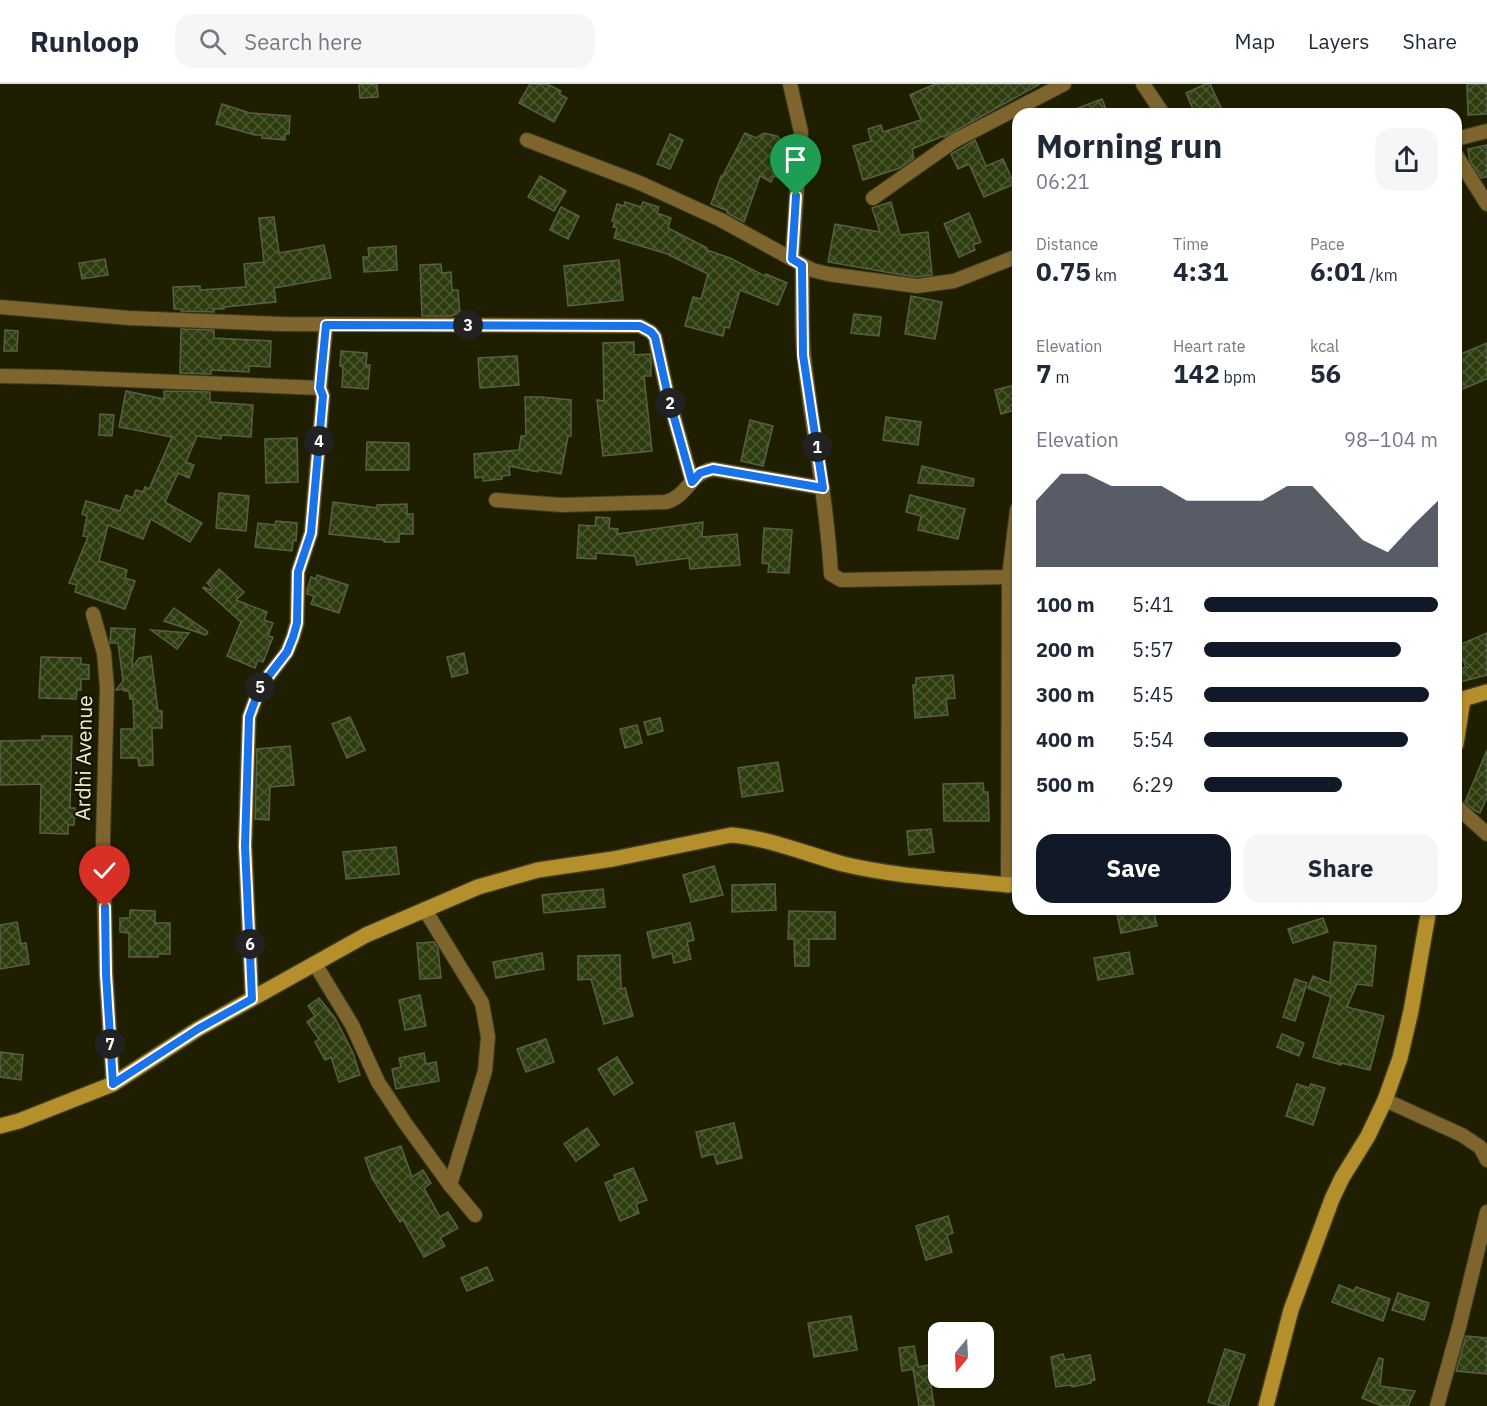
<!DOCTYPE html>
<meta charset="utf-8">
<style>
body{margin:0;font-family:"IBM Plex Sans",sans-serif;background:#f6f6f7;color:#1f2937;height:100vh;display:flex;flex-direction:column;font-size:22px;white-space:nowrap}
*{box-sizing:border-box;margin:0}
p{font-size:20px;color:#747a83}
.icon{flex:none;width:33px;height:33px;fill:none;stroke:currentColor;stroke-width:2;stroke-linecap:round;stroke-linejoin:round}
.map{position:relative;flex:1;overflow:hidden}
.sheet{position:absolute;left:1012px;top:24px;width:450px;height:807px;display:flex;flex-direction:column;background:#fff;border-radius:18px;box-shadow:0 2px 4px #0004}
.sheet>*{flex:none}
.needle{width:39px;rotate:198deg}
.controls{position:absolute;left:928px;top:1238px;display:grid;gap:12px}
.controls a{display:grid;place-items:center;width:66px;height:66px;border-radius:12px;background:#fff;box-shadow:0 2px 4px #0004;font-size:30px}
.pin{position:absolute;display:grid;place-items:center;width:51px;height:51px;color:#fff;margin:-62px -26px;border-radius:50% 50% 50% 0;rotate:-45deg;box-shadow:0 0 6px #0007}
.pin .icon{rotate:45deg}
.km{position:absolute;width:30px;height:30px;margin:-15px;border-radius:50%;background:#222;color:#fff;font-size:16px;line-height:30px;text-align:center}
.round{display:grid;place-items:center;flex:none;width:63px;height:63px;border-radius:18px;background:#f6f6f7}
.summary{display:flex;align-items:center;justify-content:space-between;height:102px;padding:0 24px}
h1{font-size:33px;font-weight:800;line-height:45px}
.figures{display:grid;grid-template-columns:repeat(3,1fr);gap:9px;height:102px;padding:6px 24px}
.figures div{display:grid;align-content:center}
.figures b{font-size:26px;font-weight:800}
.figures small{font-size:16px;font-weight:400}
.figures p{font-size:16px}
.chart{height:168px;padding:12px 24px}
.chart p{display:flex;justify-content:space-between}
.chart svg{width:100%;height:108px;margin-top:6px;fill:#111827;opacity:.7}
.primary-button{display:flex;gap:12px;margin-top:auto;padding:12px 24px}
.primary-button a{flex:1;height:69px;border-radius:18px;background:#111827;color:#fff;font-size:24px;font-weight:800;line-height:69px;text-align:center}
.primary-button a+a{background:#f6f6f7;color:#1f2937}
ul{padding:0 24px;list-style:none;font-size:20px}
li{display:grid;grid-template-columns:96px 72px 1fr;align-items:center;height:45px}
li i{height:15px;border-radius:8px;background:#111827}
header{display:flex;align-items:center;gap:36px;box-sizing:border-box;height:84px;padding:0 30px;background:#fff;border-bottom:2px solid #e0e1e3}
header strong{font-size:28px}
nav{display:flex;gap:33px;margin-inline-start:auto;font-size:21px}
.search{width:420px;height:54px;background:#f6f6f7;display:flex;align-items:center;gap:15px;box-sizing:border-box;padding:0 21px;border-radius:18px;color:#747a83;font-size:22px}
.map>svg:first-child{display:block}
.building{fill:url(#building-cross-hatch);stroke:#566144;stroke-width:1.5}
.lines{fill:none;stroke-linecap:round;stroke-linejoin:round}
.street-casing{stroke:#3d3b20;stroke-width:16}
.secondary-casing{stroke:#3d3b20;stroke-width:18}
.street{stroke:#7d652d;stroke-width:14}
.secondary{stroke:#b48f2c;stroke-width:15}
.route-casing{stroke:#fff;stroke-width:12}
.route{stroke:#1a73e8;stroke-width:8}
.labels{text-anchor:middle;stroke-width:4.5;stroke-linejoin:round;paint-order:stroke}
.street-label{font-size:21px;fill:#eeeedc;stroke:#161500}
</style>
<header>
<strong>Runloop</strong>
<div class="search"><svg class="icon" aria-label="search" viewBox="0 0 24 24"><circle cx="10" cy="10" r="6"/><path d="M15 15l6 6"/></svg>Search here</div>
<nav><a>Map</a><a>Layers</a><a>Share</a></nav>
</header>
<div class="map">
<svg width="1487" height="1322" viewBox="0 0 1487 1322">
<defs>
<pattern id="building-cross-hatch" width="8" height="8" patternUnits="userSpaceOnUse" patternTransform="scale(1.5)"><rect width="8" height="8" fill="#2e3d10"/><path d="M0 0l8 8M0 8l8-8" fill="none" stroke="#4d5932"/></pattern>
</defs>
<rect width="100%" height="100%" fill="#201e01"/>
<!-- building -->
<g class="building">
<polygon points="359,0 377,0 378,13 360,14"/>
<polygon points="530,0 547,0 561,7 559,10 567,14 554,38 519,19"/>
<polygon points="935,0 1040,0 944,53 943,52 912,65 914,74 900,84 863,96 853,62 871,57 868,45 881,41 883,48 921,36 910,11"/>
<polygon points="1206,0 1210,0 1221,24 1208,30 1195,30 1186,9"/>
<polygon points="1467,0 1487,0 1487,30 1468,31"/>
<polygon points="1102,15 1108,30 1065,30 1065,29"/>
<polygon points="222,20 250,29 290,32 289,50 285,50 285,56 262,54 262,51 255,51 216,40"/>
<polygon points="745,49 756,54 764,49 777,52 781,56 783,74 781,79 785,81 779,94 774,92 771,98 760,92 744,138 727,129 728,127 711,120 721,92 722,93"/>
<polygon points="670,50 683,56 670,85 657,80"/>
<polygon points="975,56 986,82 1003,75 1014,100 984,113 969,80 958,85 951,70"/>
<polygon points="1487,61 1487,93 1481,94 1470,77 1468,65"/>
<polygon points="540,92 566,107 554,127 528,113"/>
<polygon points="625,118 641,123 643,118 659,123 657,129 671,134 668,144 707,164 707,166 730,174 765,192 766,190 787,199 778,221 740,206 729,244 725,243 723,252 685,242 693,213 701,215 708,190 669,171 671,171 614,154 617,144 613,143 615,138 612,137 617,120 624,122"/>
<polygon points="891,118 900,151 928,148 932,191 915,193 828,178 835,140 880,148 872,124"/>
<polygon points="561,123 579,132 568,155 550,146"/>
<polygon points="969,129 981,158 973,161 975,166 959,173 944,140"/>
<polygon points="274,133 279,169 324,161 331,194 274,204 276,218 224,223 224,225 214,225 214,228 181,227 181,225 174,225 173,203 200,202 200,206 246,203 244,180 264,178 259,134"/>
<polygon points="396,162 397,186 364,188 363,173 369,173 368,164"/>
<polygon points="105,175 108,191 82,195 79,179"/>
<polygon points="619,176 623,216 568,222 564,182"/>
<polygon points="441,180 442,189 451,188 452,206 458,206 460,230 452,231 452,232 422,232 420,181"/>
<polygon points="911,212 942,218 935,255 905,250"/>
<polygon points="854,230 881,233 879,252 851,249"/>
<polygon points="181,245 214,246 214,254 271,257 270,283 249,282 249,288 211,286 211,290 180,289"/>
<polygon points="5,246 18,247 17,267 4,267"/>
<polygon points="634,258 634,271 650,270 651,275 651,292 644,292 652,367 603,372 597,316 604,317 603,259"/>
<polygon points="1487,259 1487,295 1460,306 1456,298 1456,272"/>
<polygon points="341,267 367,269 366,281 370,281 368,305 342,303 343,283 340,282"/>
<polygon points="517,272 519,301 480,304 478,274"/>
<polygon points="1018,300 1018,325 1001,330 995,306"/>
<polygon points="126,307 164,315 164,307 210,308 210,318 253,321 251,353 221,351 221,355 197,352 186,378 194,381 189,394 178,389 165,418 202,439 190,458 151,435 143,455 108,441 99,477 127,486 125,494 135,497 125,525 75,508 77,501 69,499 88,453 83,452 87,432 82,430 86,417 120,427 126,411 133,414 136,406 143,408 145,403 149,405 172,353 119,343"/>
<polygon points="525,313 541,313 571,316 571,352 568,352 561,390 539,386 538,388 509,382 510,391 502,392 502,395 483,397 483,393 475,394 474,370 519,366 521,352 526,352"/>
<polygon points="100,330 114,331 112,352 99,351"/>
<polygon points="886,333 921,338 918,361 883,356"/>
<polygon points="750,336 773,342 763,382 741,377"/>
<polygon points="297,354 298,398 266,399 265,355"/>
<polygon points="367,358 409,359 409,386 366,386"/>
<polygon points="922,382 974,395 973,402 918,399"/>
<polygon points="219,409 249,412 246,447 216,444"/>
<polygon points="910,411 965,425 958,455 918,446 921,432 906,428"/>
<polygon points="333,418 377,424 377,421 407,420 407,430 413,430 413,450 399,450 399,458 384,458 384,456 329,450"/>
<polygon points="596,433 610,434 609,444 618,445 617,450 703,438 702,453 737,450 740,481 690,485 689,474 637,481 635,472 596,469 596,475 577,474 579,441 595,442"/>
<polygon points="276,437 297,439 296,457 293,456 292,467 255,463 258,439 275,441"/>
<polygon points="764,444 792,446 789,489 768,488 769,480 762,479"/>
<polygon points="219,485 244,508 236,516 267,528 264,536 273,539 268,552 273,553 263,578 258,576 255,584 227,572 241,538 203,504 204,503 210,506 212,504 207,499"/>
<polygon points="317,491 348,501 339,529 311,520 314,512 307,510 307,506 311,493 316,495"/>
<polygon points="174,524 208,548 206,551 164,537"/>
<polygon points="111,544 135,545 132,584 139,574 151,572 158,627 162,627 162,644 152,644 153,681 139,682 138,674 121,674 121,645 134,645 133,615 130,615 129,607 124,607 124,605 116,606 123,597 118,559 110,559"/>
<polygon points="151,546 189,549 177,565"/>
<polygon points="1487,549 1487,591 1456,599 1456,587 1466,583 1457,562"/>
<polygon points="464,569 468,589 452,593 447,573"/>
<polygon points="41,573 81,574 81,580 89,581 89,595 81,595 81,606 77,606 76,615 39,614"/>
<polygon points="953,591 955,614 946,615 948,631 915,634 913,601 916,601 916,594"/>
<polygon points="350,633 365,666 347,674 332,640"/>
<polygon points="660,634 663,647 648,651 644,638"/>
<polygon points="637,641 642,659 625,664 620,645"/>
<polygon points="42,652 72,652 70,724 75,724 74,741 68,741 68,750 40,749 41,700 0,701 0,657 42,656"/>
<polygon points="290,662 294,701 270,703 269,736 255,735 257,665"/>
<polygon points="1487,666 1487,713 1480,729 1474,726 1465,718"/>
<polygon points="778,678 783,707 742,713 738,684"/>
<polygon points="983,699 984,708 988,708 989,737 944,737 943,700"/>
<polygon points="931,745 934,768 909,771 907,747"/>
<polygon points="396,763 399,790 346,795 343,768"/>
<polygon points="714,782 723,811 691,818 683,791"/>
<polygon points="775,800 776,826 732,828 732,801"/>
<polygon points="603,805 605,823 544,829 542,811"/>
<polygon points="1116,825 1153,825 1157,842 1121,849"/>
<polygon points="130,826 155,827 155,839 170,839 170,870 158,870 158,873 129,873 129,849 120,848 120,834 130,834"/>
<polygon points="789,827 835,828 835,855 809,855 809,882 795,882 794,855 788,855"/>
<polygon points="1323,834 1328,848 1293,859 1288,845"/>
<polygon points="17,838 21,860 26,859 29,880 0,885 0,841"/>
<polygon points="690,839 694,856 687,858 691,875 674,879 672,869 653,874 647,848"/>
<polygon points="434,858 438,864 441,894 420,895 417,859"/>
<polygon points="1334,858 1376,862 1372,902 1357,900 1347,923 1384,932 1370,986 1341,979 1341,981 1313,973 1331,913 1308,904 1313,892 1330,899"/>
<polygon points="1129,868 1133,890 1098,896 1094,874"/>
<polygon points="542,869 544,885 496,894 493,878"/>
<polygon points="620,871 621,905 625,904 633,932 604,940 591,895 578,896 578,872"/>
<polygon points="1295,895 1307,899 1295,937 1283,933"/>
<polygon points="420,911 426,942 405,946 399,916"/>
<polygon points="319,914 335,934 353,969 360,991 339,998 331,973 325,976 315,958 319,955 307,938 315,932 308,922"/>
<polygon points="1282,950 1304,959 1299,972 1277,963"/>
<polygon points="546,955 554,978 526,988 517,965"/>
<polygon points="0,968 23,971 21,996 0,993"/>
<polygon points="424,969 426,980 436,978 439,997 396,1005 392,985 401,983 399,974"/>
<polygon points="617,973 633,999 614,1011 598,985"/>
<polygon points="1297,1000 1309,1004 1311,1000 1325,1004 1313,1041 1286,1032"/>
<polygon points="734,1039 742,1074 717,1080 714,1070 702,1073 696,1048"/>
<polygon points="587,1044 599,1061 576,1077 564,1060"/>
<polygon points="401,1062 412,1093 423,1086 431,1099 424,1104 440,1133 448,1128 458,1144 440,1154 445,1162 424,1173 403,1136 400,1138 372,1094 365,1074"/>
<polygon points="633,1084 647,1116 636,1120 639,1129 620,1137 605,1099 615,1095 614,1091"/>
<polygon points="948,1132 953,1149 947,1151 952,1168 926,1176 916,1142"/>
<polygon points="487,1183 493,1196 467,1207 461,1194"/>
<polygon points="1339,1201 1354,1207 1356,1203 1390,1215 1383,1237 1332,1218"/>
<polygon points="1398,1209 1429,1219 1424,1236 1392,1226"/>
<polygon points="851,1232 857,1266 814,1273 808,1239"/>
<polygon points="1466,1252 1487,1254 1487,1290 1456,1287"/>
<polygon points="914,1262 918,1283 928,1281 934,1322 919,1322 913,1285 902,1287 899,1264"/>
<polygon points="1225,1265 1245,1271 1228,1322 1223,1322 1208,1318"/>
<polygon points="1063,1270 1065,1276 1090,1271 1095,1296 1091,1297 1091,1299 1072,1303 1071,1301 1056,1303 1051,1273"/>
<polygon points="1379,1274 1383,1275 1380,1302 1415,1307 1408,1322 1382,1322 1362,1314"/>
</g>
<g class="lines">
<defs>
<g id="street">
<polyline points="790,0 801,48 792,175"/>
<polyline points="1143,0 1163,30"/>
<polyline points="1456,55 1487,47"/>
<polyline points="527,56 640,99 721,136 812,186 828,190 917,202 954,197 1018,172"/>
<polyline points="1456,71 1487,120"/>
<polyline points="873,114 954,57 1064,0"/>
<path d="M802,181C803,210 801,244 804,273C812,345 827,417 831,490L841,496L1009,493"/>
<polyline points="0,223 129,234 281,240 640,242 651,248 655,253 668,312 692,397"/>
<polyline points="0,292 55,293 320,304"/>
<path d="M496,416L562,421L666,418C688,412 690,389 713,385L823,404"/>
<polyline points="93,530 104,569 107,604 103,756 106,890 113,1000"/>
<polyline points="1456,722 1487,750"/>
<polyline points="1008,801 1009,493 1017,426 1018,424"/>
<polyline points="425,826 482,919 488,953 485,987 450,1101"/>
<polyline points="315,880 352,941 378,998 405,1039 450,1101 475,1131"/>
<polyline points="252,915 245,762 249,633 260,603 287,568 293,553 297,539 298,488 311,449 323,312 320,304 326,241"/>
<polyline points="1385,1016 1462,1051 1480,1063 1487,1076"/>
<polyline points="1437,1322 1459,1243 1487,1128"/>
</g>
<g id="secondary">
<polyline points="1456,617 1487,608"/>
<polyline points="1456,660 1463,615"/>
<path d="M0,1042L19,1037L113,1000L198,945L366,851L478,803L538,786L613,775L731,751C769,754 806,770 843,780C897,793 953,795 1008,801L1018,800"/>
<polyline points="1266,1322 1291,1226 1332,1115 1342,1094 1368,1052 1385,1016 1400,974 1411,927 1429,825"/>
</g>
</defs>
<!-- street casing -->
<use href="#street" class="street-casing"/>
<!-- secondary casing -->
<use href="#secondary" class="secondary-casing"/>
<!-- street -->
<use href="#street" class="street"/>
<!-- secondary -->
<use href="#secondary" class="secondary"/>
</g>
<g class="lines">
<defs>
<polyline id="route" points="105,823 106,890 113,1000 198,945 252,915 245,762 249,633 260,603 287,568 293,553 297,539 298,488 311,449 323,312 320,304 326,241 640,242 651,248 655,253 668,312 692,398 700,389 713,385 823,404 803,271 802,181 792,175 796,112"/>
</defs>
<!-- route casing -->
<use href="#route" class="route-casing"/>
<!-- route -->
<use href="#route" class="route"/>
</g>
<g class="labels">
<!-- street labels -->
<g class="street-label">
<text transform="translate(84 674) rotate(-89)" y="7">Ardhi Avenue</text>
</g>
</g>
</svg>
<div class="controls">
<a><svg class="needle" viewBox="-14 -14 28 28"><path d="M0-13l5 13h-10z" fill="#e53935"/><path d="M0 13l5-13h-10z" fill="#747a83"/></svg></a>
</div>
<div class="pin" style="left:796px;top:112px;background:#1e9e55"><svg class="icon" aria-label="arrive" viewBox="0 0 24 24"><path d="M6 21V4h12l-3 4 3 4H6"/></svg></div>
<div class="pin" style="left:105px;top:823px;background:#d93025"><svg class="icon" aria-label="check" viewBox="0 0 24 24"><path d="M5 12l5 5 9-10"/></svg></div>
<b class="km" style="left:817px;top:363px">1</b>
<b class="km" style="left:670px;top:319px">2</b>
<b class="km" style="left:468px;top:241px">3</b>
<b class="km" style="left:319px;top:357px">4</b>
<b class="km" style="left:260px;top:603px">5</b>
<b class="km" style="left:250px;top:860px">6</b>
<b class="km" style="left:110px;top:960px">7</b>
<section class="sheet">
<div class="summary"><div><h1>Morning run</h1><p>06:21</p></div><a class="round"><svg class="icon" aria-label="share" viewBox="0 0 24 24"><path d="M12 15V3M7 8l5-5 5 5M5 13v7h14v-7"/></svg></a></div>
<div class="figures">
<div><p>Distance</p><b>0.75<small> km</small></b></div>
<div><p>Time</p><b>4:31</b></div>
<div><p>Pace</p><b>6:01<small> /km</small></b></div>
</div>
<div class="figures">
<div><p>Elevation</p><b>7<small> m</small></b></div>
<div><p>Heart rate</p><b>142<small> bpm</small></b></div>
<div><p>kcal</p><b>56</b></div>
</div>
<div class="chart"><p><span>Elevation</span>98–104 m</p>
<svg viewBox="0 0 160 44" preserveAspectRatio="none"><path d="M0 44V17L10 6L20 6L30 11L40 11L50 11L60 17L70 17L80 17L90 17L100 11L110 11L120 22L130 33L140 38L150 27L160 17V44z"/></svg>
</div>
<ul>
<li><b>100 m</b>5:41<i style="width:100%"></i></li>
<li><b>200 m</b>5:57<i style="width:84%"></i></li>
<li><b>300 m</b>5:45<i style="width:96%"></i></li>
<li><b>400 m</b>5:54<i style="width:87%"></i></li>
<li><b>500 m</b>6:29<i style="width:59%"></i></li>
</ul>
<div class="primary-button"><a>Save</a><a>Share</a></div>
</section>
</div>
